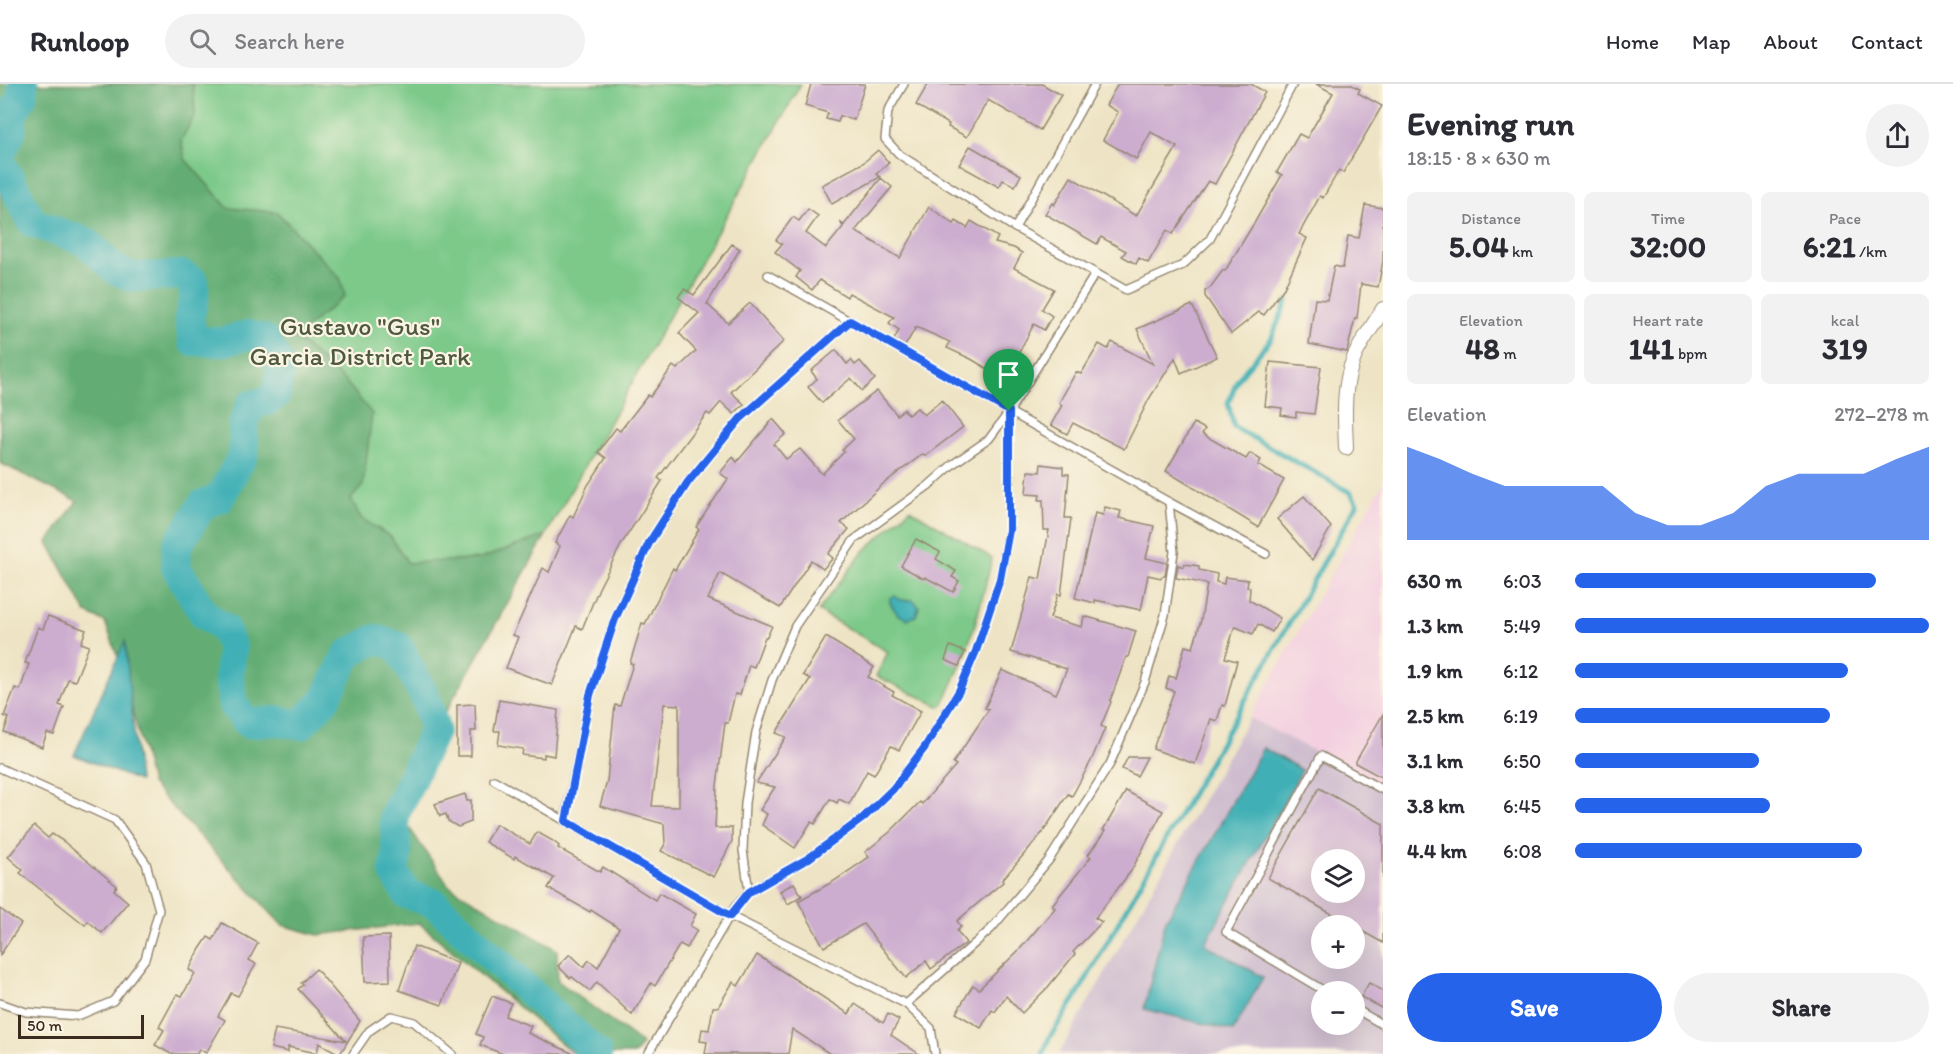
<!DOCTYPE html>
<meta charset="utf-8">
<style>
body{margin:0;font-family:Itim,sans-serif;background:#f2f2f3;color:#2b2b33;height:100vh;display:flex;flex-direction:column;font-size:22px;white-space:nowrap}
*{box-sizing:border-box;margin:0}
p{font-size:20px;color:#7c7c81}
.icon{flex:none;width:33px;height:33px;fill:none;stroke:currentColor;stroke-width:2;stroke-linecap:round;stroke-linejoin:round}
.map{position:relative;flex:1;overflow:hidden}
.drawer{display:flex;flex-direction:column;background:#fff;width:570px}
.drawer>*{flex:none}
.controls{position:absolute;left:1311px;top:765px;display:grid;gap:12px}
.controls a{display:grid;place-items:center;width:54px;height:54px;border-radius:50%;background:#fff;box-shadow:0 6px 24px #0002;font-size:30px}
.scale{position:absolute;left:18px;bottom:15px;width:126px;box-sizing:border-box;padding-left:6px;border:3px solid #3b2a1e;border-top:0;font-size:16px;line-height:21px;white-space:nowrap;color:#3b2a1e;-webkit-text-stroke:4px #fcf5e5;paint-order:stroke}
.pin{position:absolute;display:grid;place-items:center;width:51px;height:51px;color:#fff;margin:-62px -26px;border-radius:50% 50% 50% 0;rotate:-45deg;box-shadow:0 0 6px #0007}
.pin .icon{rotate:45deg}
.round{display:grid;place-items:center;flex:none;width:63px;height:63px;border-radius:32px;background:#f2f2f3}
.head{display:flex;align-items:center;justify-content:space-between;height:102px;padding:0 24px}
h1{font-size:33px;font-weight:700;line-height:45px}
.metrics{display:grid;grid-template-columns:repeat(3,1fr);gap:9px;height:102px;padding:6px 24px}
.metrics div{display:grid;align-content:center;border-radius:9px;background:#f2f2f3;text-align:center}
.metrics b{font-size:30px;font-weight:700}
.metrics small{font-size:16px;font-weight:400}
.metrics p{font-size:16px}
.chart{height:168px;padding:12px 24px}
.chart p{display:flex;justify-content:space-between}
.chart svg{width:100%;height:108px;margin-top:6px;fill:#2563eb;opacity:.7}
.cta{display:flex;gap:12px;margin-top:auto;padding:12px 24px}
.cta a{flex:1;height:69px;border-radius:36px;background:#2563eb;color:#fff;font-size:24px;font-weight:700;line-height:69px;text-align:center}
.cta a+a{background:#f2f2f3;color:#2b2b33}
ul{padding:0 24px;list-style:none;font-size:20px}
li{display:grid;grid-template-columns:96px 72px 1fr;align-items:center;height:45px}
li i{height:15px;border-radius:8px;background:#2563eb}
header{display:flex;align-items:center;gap:36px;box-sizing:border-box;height:84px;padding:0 30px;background:#fff;border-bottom:2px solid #e1e1e2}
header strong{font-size:28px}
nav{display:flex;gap:33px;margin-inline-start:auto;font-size:21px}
.search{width:420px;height:54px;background:#f2f2f3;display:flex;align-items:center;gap:15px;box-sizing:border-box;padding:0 21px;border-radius:33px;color:#7c7c81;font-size:22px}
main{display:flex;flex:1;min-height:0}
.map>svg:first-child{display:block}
.built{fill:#f3cfe0}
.industrial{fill:#cfbdcf;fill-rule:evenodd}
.green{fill:#7bc989;stroke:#5b7a54;stroke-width:1.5}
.forest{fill:#64ad75;stroke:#506c4a;stroke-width:1.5}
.water{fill:#3fb0b6;stroke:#3d6d6a;stroke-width:1.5}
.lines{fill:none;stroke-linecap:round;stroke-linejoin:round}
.stream{stroke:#3fb0b6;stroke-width:5}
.river{stroke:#3fb0b6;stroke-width:30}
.building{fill:#ccaccf;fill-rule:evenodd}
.service-casing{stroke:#948772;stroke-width:10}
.minor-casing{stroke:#948772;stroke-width:16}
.service{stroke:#fff;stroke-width:7}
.minor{stroke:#fff;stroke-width:14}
.route-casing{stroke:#fff;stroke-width:12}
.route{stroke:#2563eb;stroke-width:8}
.labels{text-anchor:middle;stroke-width:4.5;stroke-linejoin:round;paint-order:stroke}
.park-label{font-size:26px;fill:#4e5a3e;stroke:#fcf5e5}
</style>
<header>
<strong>Runloop</strong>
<div class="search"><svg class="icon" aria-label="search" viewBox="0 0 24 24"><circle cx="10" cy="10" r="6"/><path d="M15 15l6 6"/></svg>Search here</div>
<nav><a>Home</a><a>Map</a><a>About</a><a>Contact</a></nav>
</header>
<main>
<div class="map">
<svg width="1383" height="970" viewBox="0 0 1383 970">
<rect width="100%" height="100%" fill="#fcf5e5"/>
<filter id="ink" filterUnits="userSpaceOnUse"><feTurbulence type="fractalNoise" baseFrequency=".0167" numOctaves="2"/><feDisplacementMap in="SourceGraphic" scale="12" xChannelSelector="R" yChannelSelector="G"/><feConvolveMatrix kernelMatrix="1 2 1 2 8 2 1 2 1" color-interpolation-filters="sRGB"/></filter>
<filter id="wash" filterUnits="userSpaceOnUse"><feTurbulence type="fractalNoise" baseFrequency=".008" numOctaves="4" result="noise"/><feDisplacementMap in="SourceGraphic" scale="24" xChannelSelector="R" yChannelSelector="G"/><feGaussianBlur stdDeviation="1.35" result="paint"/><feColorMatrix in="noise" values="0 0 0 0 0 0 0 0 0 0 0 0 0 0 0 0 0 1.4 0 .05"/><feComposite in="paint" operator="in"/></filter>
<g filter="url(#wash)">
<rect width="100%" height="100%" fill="#eee4c5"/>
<!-- built -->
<polygon class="built" points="1383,399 1383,702 1249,634"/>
<!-- industrial -->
<path class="industrial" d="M1249,634L1383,702V970H1059ZM1322,776H1354V808H1322ZM1322,842H1354V874H1322ZM1322,908H1354V940H1322Z"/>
<!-- green -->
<g class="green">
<polygon points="0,0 801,0 457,608"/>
<path d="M910,425L992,474C979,530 968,572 941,623L876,592L888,568L818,527L863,468Z"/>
</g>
<!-- forest -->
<polygon class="forest" points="0,0 193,0 195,31 181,56 185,75 228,124 277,128 340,194 345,212 295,253 346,298 372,330 363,401 351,415 361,434 391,453 408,479 480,475 546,451 393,720 449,802 557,866 558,897 642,960 635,970 574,970 419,839 318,851 282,841 151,700 123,587 105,538 86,529 48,458 77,417 0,379"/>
<!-- water -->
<g class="water">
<path d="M894,512C896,513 899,515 901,516C910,518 912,511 919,523L916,532L908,535L898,531L890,519V514Z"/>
<polygon points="125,557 139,697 74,671"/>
<polygon points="1263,664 1302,686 1205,860 1263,893 1233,947 1144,925 1165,838"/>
</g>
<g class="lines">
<!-- stream -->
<polyline class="stream" points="1043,970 1049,954 1076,913 1357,420 1351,409 1234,343 1228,319 1238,295 1271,255 1287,217"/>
<!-- river -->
<g class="river">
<polyline points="0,71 11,48 12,31 22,13 23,0"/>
<polyline points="0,77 33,139 86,158 116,186 132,193 182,191 194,198 194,214 189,234 193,257 222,258 248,251 264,255 281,282 276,311 267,317 251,321 243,341 244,369 219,415 203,420 177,462 176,483 204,530 224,544 232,564 229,593 233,621 248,639 279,637 301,641 326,614 348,570 375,555 398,562 424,611 435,645 394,732 397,770 394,788 407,810 434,819 597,970"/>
</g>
</g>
<g id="blocks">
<!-- building -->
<g class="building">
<polygon points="811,0 865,0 854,36 840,32 838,38 826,35 828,29 805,22"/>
<polygon points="928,0 1042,0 1061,11 1040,46 988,16 967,53 948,43 949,40 916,21"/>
<polygon points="1118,0 1251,0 1265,8 1215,100 1208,97 1173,150 1167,146 1148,179 1139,174 1136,180 1122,172 1126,167 1101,153 1097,160 1045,130 1052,119 1054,121 1071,93 1136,132 1177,63 1151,48 1136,75 1103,56 1118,28 1106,21"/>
<polygon points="1316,0 1350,0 1360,5 1358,9 1382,22 1343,89 1339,86 1323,114 1320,112 1299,150 1307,154 1284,204 1264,231 1259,228 1231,250 1205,212 1205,207 1210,204 1223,186 1225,187 1256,136 1282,91 1277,88 1299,50 1307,54 1333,9"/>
<polygon points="970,62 1021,91 1015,102 1003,96 999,103 959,81"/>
<polygon points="878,66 889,79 876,90 880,93 832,120 822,101 863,79"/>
<polygon points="881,94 892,103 855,147 900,174 929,123 954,140 956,137 967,144 971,137 998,153 995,159 1014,164 1022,169 1014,184 1054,205 1042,225 1052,232 1044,246 1034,240 1005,295 971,275 947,264 950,258 916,243 905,262 899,259 894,256 899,246 889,239 894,233 849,209 847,213 820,196 812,206 796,193 800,187 775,168 782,160 776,156 793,133 799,137 808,125 818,132 806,149 826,164 843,143 841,139 844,141"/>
<polygon points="1365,121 1383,124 1383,177 1378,203 1361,200 1357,234 1355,234 1347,268 1309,260 1315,215 1327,216 1334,182 1343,184 1348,152 1359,154"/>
<polygon points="732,160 740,165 707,220 728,239 750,219 784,257 731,308 744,320 734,330 721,318 710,331 707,329 658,394 662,397 622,459 599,504 582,545 576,542 552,601 506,584 518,553 513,551 543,484 549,488 560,462 555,459 570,431 573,433 588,401 606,374 598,368 616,344 620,347 648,311 650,313 673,282 677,285 696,267 679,249 699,229 678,213 684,205 694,211"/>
<polygon points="1192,221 1217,273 1181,289 1175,274 1149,315 1124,365 1073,339 1067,350 1051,341 1062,321 1059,319 1076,288 1081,290 1099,260 1108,265 1112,258 1153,280 1137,245"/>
<polygon points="836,266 847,280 851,276 855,281 860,277 875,295 862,307 851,294 822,319 808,303 817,295 811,287"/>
<polygon points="1270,278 1321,283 1314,330 1296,328 1296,333 1281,331 1282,324 1265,322"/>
<path d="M877,307L897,331L904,325L908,331L917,324L924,331L942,316L963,343L925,372L923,370L883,400L841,439L849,445L828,470L833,474L823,485L811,476L780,524L720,489L708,515L772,542L767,553H765L754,583L749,581L740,611L735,610L728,639H725L717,702L715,744H732V757L714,793L661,767L665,760L664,740L600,722L607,697L615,621L620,622L633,580L630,579L642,539L645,540L673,484L675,486L699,445L696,443L728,395L720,389L733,373L737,378L773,335L786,350L774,360L786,375L800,365L822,390L844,368L842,366L854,355L838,336ZM664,620L679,621V723L652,722Z"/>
<polygon points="1194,339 1205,345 1202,350 1246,375 1250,369 1261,376 1258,381 1284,396 1258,443 1166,387"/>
<polygon points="1041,380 1063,383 1063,390 1069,390 1065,434 1071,434 1061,511 1058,510 1050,534 1082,543 1084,532 1136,547 1128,573 1126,573 1110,617 1111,618 1101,642 1105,644 1091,677 1072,712 1068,710 1043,748 1002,796 1003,798 957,837 961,843 957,847 966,859 931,885 926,877 906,894 863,840 824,863 798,817 834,797 869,773 865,768 890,748 920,718 922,720 956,681 953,679 989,625 985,624 1002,586 1056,610 1067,585 1011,568 1032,493 1040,495 1049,446 1044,446 1043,416 1039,416 1040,411 1026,410 1028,387 1040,388"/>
<polygon points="1304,412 1331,443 1312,476 1277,435"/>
<polygon points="1105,423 1121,427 1119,434 1154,442 1146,474 1167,479 1165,492 1162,492 1161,494 1148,491 1141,526 1095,516 1095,519 1075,514 1095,429 1103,431"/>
<polygon points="916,455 940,468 936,475 956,487 952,493 959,497 953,508 925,493 924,495 901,482"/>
<polygon points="1184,480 1199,482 1199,486 1217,490 1216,498 1224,500 1225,493 1248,496 1247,503 1250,504 1249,516 1280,534 1272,548 1258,540 1253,550 1236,543 1234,545 1225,574 1237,577 1225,622 1222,621 1217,637 1211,635 1195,680 1153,665 1174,607 1166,604 1169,592 1176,594 1185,562 1193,564 1201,536 1207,500 1176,494 1178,481 1184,483"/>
<polygon points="48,532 86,546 81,559 89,562 75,597 68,595 59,621 64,623 54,651 47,649 42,663 4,648 9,634 4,632 15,604 20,606 29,580 25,579 38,543 43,545"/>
<polygon points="826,553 874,583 868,593 894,608 892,611 921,627 899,666 891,662 874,691 867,687 849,720 839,715 837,719 830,715 815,740 811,738 795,764 762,741 767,730 760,726 775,703 756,699 786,653 776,649 810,595 803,591"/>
<polygon points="950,562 965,568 959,582 945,576"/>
<polygon points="499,616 558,626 554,672 544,670 544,674 522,671 523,665 498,661 500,647 494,647"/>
<polygon points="475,620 476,647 471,647 471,672 457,672 457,621"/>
<polygon points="1383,630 1383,694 1355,679"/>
<polygon points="1128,673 1147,673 1137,692 1122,685"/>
<path d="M1319,704L1383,740V859L1268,794ZM1322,776H1354V808H1322Z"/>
<polygon points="1126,707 1163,727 1131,787 1095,834 1102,838 1073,868 1075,870 1048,903 1022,929 1006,912 995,928 992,926 981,944 956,929 973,901 979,905 1020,865 1055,824 1052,821 1091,773 1088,771 1105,747 1103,746"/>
<polygon points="465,710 467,717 471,716 471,738 458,743 448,737 446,730 440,732 435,720"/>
<polygon points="496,740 530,760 537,748 553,757 559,762 558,764 600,788 603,783 655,816 659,809 696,830 690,842 697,846 687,864 680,860 655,902 651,899 632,931 597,898 590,907 572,893 570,894 558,882 570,870 584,883 589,876 598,883 619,844 591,826 590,828 548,804 554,794 515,772 514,775 485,758"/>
<polygon points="34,742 48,754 52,750 63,757 117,802 114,806 128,818 102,849 88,837 85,841 20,789 23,786 8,773"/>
<polygon points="794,799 802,812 788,820 780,807"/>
<polygon points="0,825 21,840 0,871"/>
<polygon points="222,839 258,859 249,876 256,880 238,912 231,909 218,932 225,936 206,969 199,965 197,970 171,970 155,961 164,946 159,943 177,910 182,912 195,889 189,886 200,865 208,853 213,856"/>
<polygon points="389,852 390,897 365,898 363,853"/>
<polygon points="414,862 458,879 442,921 399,906"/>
<polygon points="757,871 849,930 855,920 883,939 888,930 899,936 891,951 919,970 830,970 792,945 788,970 705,970 707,958 700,957 702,945 709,946 713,923 718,923 733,898 738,902"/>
<polygon points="316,885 360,937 340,970 319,959 317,969 288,963 288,968 271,964 275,945 346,957 298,905 303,901 301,899"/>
<polygon points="1369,899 1383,907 1383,925 1361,913"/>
<polygon points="492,912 511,919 505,932 531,942 528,949 574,970 503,970 480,961 483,953 476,950"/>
</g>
</g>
</g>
<g filter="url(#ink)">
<use href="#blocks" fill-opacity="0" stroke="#948772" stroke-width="1.5"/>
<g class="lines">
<defs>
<g id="service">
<polyline points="904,0 888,27 885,55 900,71 1015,144 1126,206 1183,181 1210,155 1293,0"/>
<polyline points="1015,144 1095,0"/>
<polyline points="768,191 1169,418 1266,470"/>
<polyline points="0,684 115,736 146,779 159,826 145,875 113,917 78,932 26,928 0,919"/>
<polyline points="494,696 730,832 906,920 931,944 935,970"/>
<polyline points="565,737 590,611 615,535 649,459 688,398 740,335 850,237"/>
<polyline points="749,808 743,766 745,719 756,648 772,596 795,542 854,456 928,402 953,380 989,355 1009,328 1095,190"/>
<polyline points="1326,908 1226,848 1321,672 1383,706"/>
<polyline points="906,920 991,845 1049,776 1110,680 1145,598 1165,531 1174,468 1169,418"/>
<polyline points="1354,924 1383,941"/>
<polyline points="353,970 369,947 391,932 414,938 452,970"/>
<polyline points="648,970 736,821 749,808 809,774 863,734 893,705 925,663 959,607 976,567 1000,495 1009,446 1009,328"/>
</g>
<path id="minor" d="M1346,364C1345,334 1342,303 1354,274C1361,257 1374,241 1383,225"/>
</defs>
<!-- service casing -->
<use href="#service" class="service-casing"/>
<!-- minor casing -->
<use href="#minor" class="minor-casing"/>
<!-- service -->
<use href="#service" class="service"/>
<!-- minor -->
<use href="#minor" class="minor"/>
</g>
</g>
<g class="lines" filter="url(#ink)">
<defs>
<polygon id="route" points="850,237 1009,327 1009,446 1000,495 976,567 959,607 925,663 893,705 863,734 809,774 749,808 730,832 566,737 590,611 615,535 649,459 688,398 740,335"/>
</defs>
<!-- route casing -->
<use href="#route" class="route-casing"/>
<!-- route -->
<use href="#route" class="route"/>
</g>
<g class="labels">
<!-- park labels -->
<g class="park-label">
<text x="360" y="251">Gustavo "Gus"<tspan x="360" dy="30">Garcia District Park</tspan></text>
</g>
</g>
</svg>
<div class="controls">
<a><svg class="icon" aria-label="layers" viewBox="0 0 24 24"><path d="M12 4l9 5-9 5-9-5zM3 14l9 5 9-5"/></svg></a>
<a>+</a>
<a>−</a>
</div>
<div class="scale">50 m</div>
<div class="pin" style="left:1009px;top:327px;background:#1e9e55"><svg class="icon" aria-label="arrive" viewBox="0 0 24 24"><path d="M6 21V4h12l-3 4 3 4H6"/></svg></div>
</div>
<section class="drawer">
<div class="head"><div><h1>Evening run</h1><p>18:15 · 8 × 630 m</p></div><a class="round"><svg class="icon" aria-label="share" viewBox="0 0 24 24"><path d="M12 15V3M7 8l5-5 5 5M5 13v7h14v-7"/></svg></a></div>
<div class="metrics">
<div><p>Distance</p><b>5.04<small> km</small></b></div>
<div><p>Time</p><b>32:00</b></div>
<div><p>Pace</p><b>6:21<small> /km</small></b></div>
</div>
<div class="metrics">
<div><p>Elevation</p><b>48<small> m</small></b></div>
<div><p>Heart rate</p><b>141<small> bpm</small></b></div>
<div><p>kcal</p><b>319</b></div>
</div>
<div class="chart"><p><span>Elevation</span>272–278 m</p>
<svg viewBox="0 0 160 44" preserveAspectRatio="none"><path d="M0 44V6L10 11L20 17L30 22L40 22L50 22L60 22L70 33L80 38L90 38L100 33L110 22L120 17L130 17L140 17L150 11L160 6V44z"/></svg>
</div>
<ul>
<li><b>630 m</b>6:03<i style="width:85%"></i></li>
<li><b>1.3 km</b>5:49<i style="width:100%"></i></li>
<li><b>1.9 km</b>6:12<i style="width:77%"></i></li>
<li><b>2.5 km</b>6:19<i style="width:72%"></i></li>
<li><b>3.1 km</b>6:50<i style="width:52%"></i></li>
<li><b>3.8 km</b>6:45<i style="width:55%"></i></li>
<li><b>4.4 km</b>6:08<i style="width:81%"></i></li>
</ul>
<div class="cta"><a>Save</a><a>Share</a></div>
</section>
</main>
